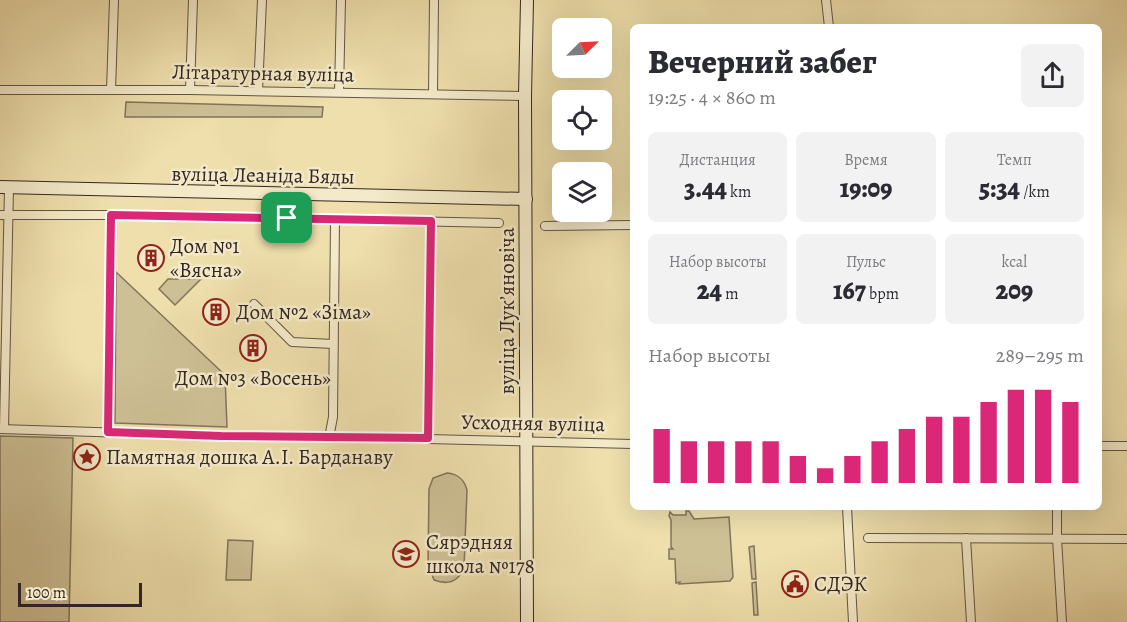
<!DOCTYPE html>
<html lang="ru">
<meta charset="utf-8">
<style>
body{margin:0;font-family:Alegreya,serif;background:#f2f2f3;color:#2b2b33;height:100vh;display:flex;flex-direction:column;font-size:22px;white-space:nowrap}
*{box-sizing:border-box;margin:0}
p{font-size:20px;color:#7c7c81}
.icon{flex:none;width:33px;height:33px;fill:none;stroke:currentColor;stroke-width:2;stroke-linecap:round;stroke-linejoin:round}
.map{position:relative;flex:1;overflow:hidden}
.sheet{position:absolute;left:630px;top:24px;width:472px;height:486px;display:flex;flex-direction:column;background:#fff;border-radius:9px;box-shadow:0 6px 24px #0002}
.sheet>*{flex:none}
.needle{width:39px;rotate:66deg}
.controls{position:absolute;left:552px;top:18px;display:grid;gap:12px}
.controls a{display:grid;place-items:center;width:60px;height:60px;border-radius:9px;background:#fff;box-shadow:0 6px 24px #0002;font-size:30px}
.scale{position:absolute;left:18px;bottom:15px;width:124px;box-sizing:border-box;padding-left:6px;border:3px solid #342723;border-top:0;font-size:16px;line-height:21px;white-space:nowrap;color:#342723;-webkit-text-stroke:4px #f4eac9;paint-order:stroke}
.pin{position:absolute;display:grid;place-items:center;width:51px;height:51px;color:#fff;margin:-26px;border-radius:12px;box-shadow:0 3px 9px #0006}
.round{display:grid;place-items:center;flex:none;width:63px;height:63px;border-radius:9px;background:#f2f2f3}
.head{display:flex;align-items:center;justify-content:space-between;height:102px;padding:0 18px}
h1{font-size:33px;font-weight:800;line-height:45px}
.stats{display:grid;grid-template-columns:repeat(3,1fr);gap:9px;height:102px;padding:6px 18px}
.stats div{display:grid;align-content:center;border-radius:9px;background:#f2f2f3;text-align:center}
.stats b{font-size:26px;font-weight:800}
.stats small{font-size:16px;font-weight:400}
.stats p{font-size:16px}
.chart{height:168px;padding:12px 18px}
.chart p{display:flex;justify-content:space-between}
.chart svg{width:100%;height:108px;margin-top:6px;stroke:#db2777;stroke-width:6}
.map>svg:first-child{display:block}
.green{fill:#cec095;stroke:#81745c;stroke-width:1.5}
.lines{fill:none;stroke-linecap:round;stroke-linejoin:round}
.street-casing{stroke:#625545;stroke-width:10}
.secondary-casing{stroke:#342723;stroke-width:14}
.street{stroke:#f4eac9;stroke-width:8}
.secondary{stroke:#f4eac9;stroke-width:12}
.route-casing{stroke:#fff;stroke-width:12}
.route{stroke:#db2777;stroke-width:8}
.labels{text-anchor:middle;stroke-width:5;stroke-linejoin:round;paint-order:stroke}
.street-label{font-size:21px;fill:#342723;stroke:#f4eac9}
.poi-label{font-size:21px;fill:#342723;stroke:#f4eac9;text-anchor:start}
</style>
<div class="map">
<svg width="1127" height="622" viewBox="0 0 1127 622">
<rect width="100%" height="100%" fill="#eedfac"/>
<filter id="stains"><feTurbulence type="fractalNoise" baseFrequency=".00333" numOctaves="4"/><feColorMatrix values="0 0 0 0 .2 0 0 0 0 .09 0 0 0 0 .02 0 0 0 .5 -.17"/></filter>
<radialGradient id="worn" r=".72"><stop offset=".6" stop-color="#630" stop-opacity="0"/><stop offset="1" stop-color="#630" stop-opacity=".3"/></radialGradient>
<!-- green -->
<g class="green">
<polygon points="126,102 323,107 322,117 125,117"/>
<polygon points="116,272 225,375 227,427 115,423"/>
<polygon points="168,279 201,279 175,305 159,289"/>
<polygon points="0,436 73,438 69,622 0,622"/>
<path d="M447,473C458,474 464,479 467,490L464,568C458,582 447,585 434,580L428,564L429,489L433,478Z"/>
<polygon points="686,511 689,511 694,519 729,517 733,577 730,581 679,584 680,582 676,583 675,559 669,559 669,549 673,549 671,547 671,520 669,516 670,512 673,515 686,515"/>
<polygon points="228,540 253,541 251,580 226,580"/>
<polygon points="754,546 756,579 752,579 749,547"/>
<polygon points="756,582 758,615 754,615 752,583"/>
</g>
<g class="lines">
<defs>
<g id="street">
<polyline points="826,0 829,27"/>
<polyline points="0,90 190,90 525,96"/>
<polyline points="111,90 114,0"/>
<polyline points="190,90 193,0"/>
<polyline points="258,91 262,0"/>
<polyline points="339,92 341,0"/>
<polyline points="433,94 434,0"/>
<polyline points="0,215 120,215 499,223"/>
<polyline points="545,226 633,225"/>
<polyline points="254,304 292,342 333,344"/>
<polyline points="0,429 221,436 345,437 633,444"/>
<polyline points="4,429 9,187"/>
<polyline points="108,432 111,215"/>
<polyline points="329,438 333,417 335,220"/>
<polyline points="428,438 431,221"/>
<polyline points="1100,446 1127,446"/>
<polyline points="847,507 853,622"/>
<polyline points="1057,507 1057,538 1062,622"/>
<polyline points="868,538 1127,539"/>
<polyline points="966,538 971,622"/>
</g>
<g id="secondary">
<polyline points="527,0 525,96 527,622"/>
<polyline points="0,187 526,199"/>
</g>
</defs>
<!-- street casing -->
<use href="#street" class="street-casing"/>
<!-- secondary casing -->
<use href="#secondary" class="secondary-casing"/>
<!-- street -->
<use href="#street" class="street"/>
<!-- secondary -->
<use href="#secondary" class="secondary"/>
</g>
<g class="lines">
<defs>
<polygon id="route" points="111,215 431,221 428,438 221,436 108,432"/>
</defs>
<!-- route casing -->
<use href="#route" class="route-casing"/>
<!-- route -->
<use href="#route" class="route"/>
</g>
<!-- icons -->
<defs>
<symbol id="building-ring" viewBox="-11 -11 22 22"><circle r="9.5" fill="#f4eac9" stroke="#8f2418" stroke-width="1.5"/><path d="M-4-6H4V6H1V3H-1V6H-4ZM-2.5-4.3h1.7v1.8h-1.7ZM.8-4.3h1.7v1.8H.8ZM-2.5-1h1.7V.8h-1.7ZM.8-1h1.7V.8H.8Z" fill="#8f2418"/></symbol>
<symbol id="sight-ring" viewBox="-11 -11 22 22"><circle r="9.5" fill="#f4eac9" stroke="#8f2418" stroke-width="1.5"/><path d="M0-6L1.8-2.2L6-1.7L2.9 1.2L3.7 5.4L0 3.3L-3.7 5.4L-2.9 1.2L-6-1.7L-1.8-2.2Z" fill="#8f2418"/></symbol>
<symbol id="school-ring" viewBox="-11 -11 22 22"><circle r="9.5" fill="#f4eac9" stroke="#8f2418" stroke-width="1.5"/><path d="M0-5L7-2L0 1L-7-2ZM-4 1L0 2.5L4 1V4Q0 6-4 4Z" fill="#8f2418"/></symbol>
<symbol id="civic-ring" viewBox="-11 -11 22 22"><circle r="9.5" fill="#f4eac9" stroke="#8f2418" stroke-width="1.5"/><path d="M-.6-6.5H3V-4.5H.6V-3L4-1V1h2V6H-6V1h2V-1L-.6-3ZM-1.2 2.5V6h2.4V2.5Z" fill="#8f2418"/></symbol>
</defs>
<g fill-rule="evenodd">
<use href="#building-ring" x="136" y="243" width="30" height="30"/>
<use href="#building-ring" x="201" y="297" width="30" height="30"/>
<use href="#building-ring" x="238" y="333" width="30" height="30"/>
<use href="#sight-ring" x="72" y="442" width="30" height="30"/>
<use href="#school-ring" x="391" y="539" width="30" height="30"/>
<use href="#civic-ring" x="780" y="569" width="30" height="30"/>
</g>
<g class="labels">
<!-- street labels -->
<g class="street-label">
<text transform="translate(263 73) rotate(1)" y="7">Літаратурная вуліца</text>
<text transform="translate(263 175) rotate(1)" y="7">вуліца Леаніда Бяды</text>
<text transform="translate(507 311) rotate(-90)" y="7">вуліца Лукʼяновіча</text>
<text transform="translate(533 423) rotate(1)" y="7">Усходняя вуліца</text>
</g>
<!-- poi labels -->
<g class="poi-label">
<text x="170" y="253">Дом №1<tspan x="170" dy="24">«Вясна»</tspan></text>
<text x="236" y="319">Дом №2 «Зіма»</text>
<text x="253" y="385" text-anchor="middle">Дом №3 «Восень»</text>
<text x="106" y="464">Памятная дошка А.І. Барданаву</text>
<text x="426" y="549">Сярэдняя<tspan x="426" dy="24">школа №178</tspan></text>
<text x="814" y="591">СДЭК</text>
</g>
</g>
<rect width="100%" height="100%" filter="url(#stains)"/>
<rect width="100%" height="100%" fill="url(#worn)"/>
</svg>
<div class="controls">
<a><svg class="needle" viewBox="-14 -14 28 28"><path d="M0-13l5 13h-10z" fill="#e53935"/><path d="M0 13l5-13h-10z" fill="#7c7c81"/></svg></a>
<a><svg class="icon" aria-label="locate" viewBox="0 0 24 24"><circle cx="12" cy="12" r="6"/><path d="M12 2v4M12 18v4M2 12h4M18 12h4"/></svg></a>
<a><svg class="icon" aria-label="layers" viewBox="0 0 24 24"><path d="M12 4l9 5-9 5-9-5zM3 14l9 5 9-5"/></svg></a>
</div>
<div class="scale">100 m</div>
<div class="pin" style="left:287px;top:218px;background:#1e9e55"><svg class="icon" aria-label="arrive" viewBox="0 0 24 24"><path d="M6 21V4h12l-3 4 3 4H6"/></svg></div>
<section class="sheet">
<div class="head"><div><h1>Вечерний забег</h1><p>19:25 · 4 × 860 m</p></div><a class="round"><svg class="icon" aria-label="share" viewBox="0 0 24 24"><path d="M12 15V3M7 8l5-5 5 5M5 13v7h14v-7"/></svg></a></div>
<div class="stats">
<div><p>Дистанция</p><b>3.44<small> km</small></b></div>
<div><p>Время</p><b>19:09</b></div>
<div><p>Темп</p><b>5:34<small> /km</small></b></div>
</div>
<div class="stats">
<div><p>Набор высоты</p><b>24<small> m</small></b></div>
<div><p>Пульс</p><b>167<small> bpm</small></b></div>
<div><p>kcal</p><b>209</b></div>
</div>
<div class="chart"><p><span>Набор высоты</span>289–295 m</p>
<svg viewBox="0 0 160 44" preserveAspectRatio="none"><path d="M5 44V22M15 44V27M25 44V27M35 44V27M45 44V27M55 44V33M65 44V38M75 44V33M85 44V27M95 44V22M105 44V17M115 44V17M125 44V11M135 44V6M145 44V6M155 44V11"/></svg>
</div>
</section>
</div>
